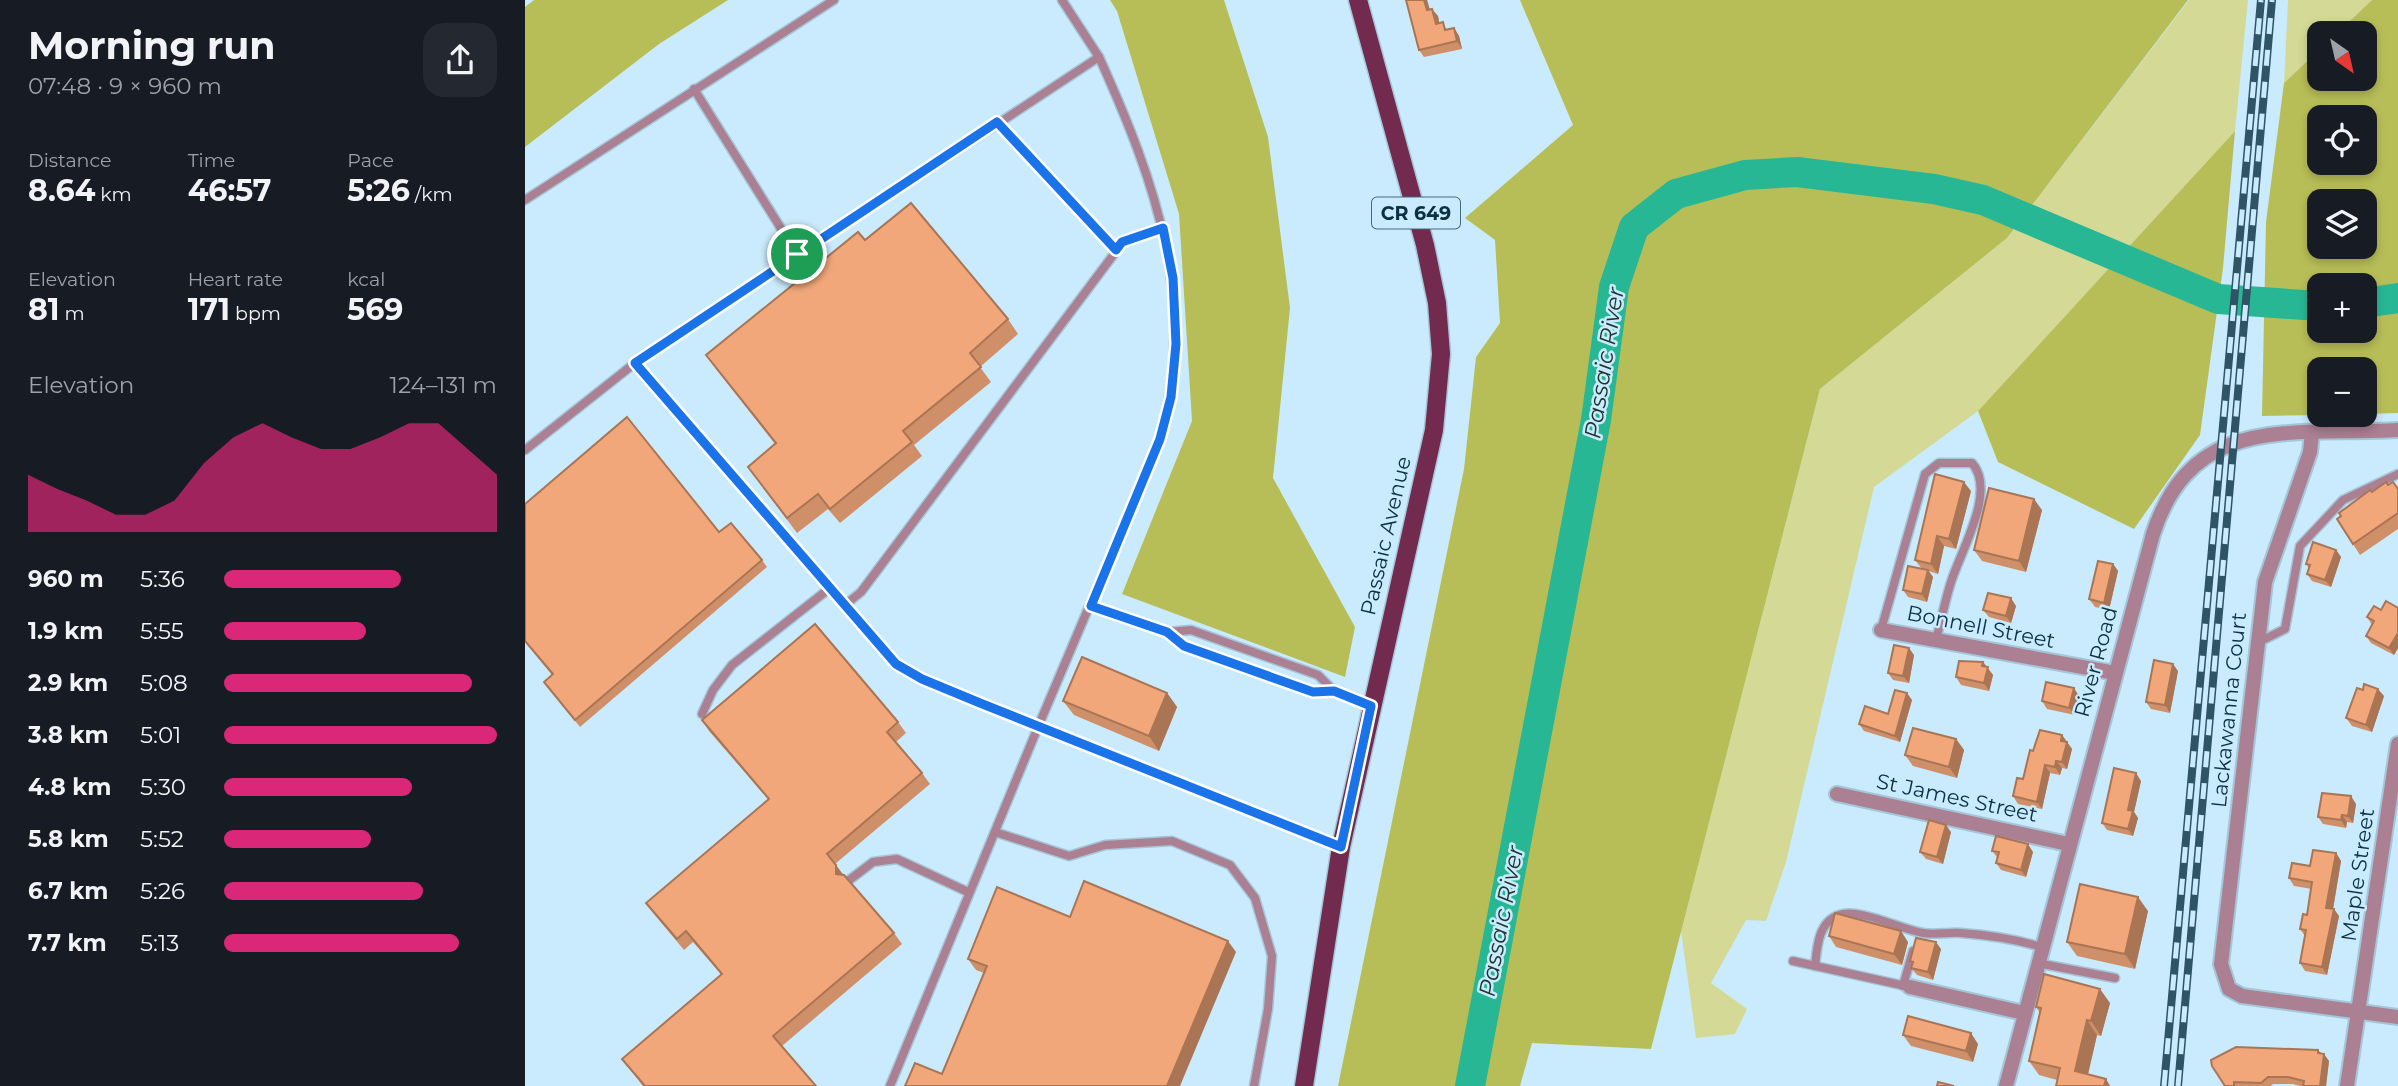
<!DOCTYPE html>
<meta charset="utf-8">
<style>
body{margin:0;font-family:Montserrat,sans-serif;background:#242831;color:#f1f3f6;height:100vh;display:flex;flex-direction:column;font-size:26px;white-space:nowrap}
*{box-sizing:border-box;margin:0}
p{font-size:23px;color:#9ea1a6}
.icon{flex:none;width:38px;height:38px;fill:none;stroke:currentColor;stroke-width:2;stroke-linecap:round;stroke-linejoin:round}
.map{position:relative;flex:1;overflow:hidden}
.sheet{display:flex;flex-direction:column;background:#171b24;width:525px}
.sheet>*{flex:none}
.needle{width:46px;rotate:146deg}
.controls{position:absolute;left:1782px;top:21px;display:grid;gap:14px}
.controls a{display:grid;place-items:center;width:70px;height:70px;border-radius:14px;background:#171b24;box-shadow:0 4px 10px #0003;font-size:35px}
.pin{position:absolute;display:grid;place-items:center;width:60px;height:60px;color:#fff;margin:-30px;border:4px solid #fff;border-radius:50%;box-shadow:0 2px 7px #0007}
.round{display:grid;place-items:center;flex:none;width:74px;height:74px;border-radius:21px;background:#242831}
.overview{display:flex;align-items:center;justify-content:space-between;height:119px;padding:0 28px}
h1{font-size:38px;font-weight:700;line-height:52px}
.figures{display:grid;grid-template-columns:repeat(3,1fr);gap:10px;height:119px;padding:7px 28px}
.figures div{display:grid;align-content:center}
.figures b{font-size:30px;font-weight:700}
.figures small{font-size:19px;font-weight:400}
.figures p{font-size:19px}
.chart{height:196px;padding:14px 28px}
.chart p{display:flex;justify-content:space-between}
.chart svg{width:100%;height:126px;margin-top:7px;fill:#db2777;opacity:.7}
ul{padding:0 28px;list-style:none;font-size:23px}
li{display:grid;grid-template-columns:112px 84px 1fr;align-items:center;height:52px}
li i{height:18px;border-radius:9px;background:#db2777}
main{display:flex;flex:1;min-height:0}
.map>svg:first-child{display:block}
.green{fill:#d4da95}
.forest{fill:#b8be57;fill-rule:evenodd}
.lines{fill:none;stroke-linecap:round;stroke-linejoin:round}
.river{stroke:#28b795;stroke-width:30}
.lane-casing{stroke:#a4c6d8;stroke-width:11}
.street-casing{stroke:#a4c6d8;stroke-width:18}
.primary-casing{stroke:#a4c6d8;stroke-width:21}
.lane{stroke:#aa8092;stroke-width:8}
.street{stroke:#aa8092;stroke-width:14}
.primary{stroke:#722b4e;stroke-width:18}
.rail-casing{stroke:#2f5466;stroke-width:8}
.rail{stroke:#caebfd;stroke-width:5;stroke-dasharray:16;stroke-linecap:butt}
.wall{fill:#cf9069}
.shaded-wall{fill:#a97555}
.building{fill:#f1a77a;stroke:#a97555;stroke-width:2}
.route-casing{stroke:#fff;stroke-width:14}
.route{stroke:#1a73e8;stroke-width:9}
.labels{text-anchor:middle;stroke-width:5;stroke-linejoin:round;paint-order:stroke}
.shield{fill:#caebfd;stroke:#446a7c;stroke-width:2}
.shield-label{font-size:19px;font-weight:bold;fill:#0b3244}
.street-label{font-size:21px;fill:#0b3244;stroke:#caebfd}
.water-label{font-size:23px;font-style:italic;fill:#1e342d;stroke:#caebfd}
</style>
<main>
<section class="sheet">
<div class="overview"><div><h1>Morning run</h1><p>07:48 · 9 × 960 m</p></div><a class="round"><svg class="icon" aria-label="share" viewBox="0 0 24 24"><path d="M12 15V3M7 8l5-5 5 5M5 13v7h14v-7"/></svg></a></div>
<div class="figures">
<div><p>Distance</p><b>8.64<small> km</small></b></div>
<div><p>Time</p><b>46:57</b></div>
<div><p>Pace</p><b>5:26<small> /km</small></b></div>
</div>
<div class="figures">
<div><p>Elevation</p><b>81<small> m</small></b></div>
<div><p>Heart rate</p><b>171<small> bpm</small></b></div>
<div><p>kcal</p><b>569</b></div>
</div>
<div class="chart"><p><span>Elevation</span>124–131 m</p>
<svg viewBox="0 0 160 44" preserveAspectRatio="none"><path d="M0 44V24L10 29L20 33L30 38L40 38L50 33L60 20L70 11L80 6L90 11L100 15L110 15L120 11L130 6L140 6L150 15L160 24V44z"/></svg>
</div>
<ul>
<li><b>960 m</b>5:36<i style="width:65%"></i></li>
<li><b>1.9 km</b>5:55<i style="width:52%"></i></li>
<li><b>2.9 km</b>5:08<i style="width:91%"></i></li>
<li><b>3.8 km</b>5:01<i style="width:100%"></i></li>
<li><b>4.8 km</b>5:30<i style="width:69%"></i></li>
<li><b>5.8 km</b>5:52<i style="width:54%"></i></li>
<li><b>6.7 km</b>5:26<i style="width:73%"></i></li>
<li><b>7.7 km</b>5:13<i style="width:86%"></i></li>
</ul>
</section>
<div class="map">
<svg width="1873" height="1086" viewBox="0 0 1873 1086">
<rect width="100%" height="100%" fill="#caebfd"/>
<!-- green -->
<g class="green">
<polygon points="1664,0 1723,0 1710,131 1453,411 1349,487 1261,862 1241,921 1221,920 1186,983 1222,1009 1210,1034 1171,1038 1156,931 1295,389 1482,238"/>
<polygon points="1763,0 1847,0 1812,33 1794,33 1794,50 1759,83"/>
</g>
<!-- forest -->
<g class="forest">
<polygon points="9,0 203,0 134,44 0,147 0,7"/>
<polygon points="585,0 699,0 743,137 765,308 748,478 830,627 820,677 597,594 667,421 654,214 592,11"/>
<polygon points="995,0 1663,0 1482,238 1295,389 1126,1049 1007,1043 995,1086 813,1086 939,469 951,357 975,323 970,240 940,218 1048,125"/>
<path d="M1847,0H1873V413L1839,414V369H1794V415L1737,416L1741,222L1759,83L1794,50V79H1839V33H1812ZM1794,117H1839V163H1794ZM1839,201V247H1794V201ZM1794,285H1839V331H1794Z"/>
<polygon points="1710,131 1698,268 1675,435 1609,529 1473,462 1453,411"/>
</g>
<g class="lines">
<!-- river -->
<g class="river">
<polyline points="1839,303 1873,298"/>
<polyline points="945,1086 1071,420 1089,287 1109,227 1151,194 1220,175 1272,172 1409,189 1458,200 1693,299 1794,306"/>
</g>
<defs>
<g id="lane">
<polyline points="537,0 574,57"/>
<polyline points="169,89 272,254"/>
<polyline points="472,122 591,250"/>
<polyline points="0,200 309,0"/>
<path d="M0,450L110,363L574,57C631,183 673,301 635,439L513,727L396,679L371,664L110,363"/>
<polyline points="320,605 336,592 598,242 638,228"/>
<polyline points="566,606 642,632 659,646 788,692 809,691"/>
<path d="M1356,630L1400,474L1414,463H1447C1472,491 1436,550 1426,582C1420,601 1416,621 1411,640"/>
<polyline points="642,632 666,630 793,675 809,691 846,706"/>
<polyline points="1732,643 1760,629 1775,546 1818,500 1873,474"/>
<polyline points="177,714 188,690 207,665 305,588"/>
<polyline points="470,832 544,856 580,845 647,841 705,865 730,898 747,956 743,1009 729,1086"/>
<polyline points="323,881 348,862 372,859 443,892"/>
<polyline points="1268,961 1385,987"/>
<polyline points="1512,963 1590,978"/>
<path d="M1290,966C1292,948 1293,922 1314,915C1335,908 1375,929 1398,933C1410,935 1424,932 1436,933C1463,935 1490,939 1516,947"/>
<polyline points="1378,986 1388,951"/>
<polyline points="365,1086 513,727 816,847"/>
</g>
<g id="street">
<polyline points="1787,433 1785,452 1740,582 1696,964 1704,989 1717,996 1873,1017"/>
<polyline points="1356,630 1590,673"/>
<polyline points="1312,794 1543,844"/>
<polyline points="1385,987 1499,1013"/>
<path d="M1481,1086L1628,534C1668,411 1769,436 1873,430"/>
<polyline points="1822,1086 1873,744"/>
</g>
<polyline id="primary" points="779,1086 816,847 909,430 916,354 912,303 900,245 833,0"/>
</defs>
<!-- lane casing -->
<use href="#lane" class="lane-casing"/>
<!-- street casing -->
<use href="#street" class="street-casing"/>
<!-- primary casing -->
<use href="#primary" class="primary-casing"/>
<!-- lane -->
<use href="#lane" class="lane"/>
<!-- street -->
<use href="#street" class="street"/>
<!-- primary -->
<use href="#primary" class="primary"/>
<defs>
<g id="rail">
<polyline points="1639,1086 1736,0"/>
<polyline points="1653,1086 1747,0"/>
</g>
</defs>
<!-- rail casing -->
<use href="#rail" class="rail-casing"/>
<!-- rail -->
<use href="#rail" class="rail"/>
</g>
<!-- wall -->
<g class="wall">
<polygon points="881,0 902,0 905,10 913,16 914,23 923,30 929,28 934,36 937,49 899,57 894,50"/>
<polygon points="340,240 483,319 493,334 455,367 466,382 389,445 397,456 315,523 303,509 272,533 223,467 250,444 191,369 181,355"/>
<polygon points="1863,485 1873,489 1873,529 1835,555 1812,519 1847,492"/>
<polygon points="1446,491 1431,549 1419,546 1413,574 1403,571 1408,577 1402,602 1383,597 1378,590 1397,569 1390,560"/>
<polygon points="0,504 194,532 237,560 242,567 55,727 19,682 27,675 0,642"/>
<polygon points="1517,510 1501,572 1457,561 1449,550"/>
<polygon points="1811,550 1816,557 1806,587 1787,581 1782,574 1784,568 1781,564"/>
<polygon points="1588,564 1593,571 1584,610 1570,607 1564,599"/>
<polygon points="1491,606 1486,623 1464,617 1458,610"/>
<polygon points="1873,608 1873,648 1869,655 1846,643 1841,636 1847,625 1842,617 1856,610"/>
<polygon points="1389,655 1384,683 1368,680 1363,673"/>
<polygon points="1458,662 1468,675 1464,691 1436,685 1431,677"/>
<polygon points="1653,671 1645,713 1626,709 1621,702"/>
<polygon points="642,693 652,707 634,751 549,715 538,701"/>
<polygon points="1554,696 1550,715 1522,709 1517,701"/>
<polygon points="1859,696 1847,732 1827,726 1821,718"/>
<polygon points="1387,700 1375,742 1339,731 1334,724 1363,714"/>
<polygon points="177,720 373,722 381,733 371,742 397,773 405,784 310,864 318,875 369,933 377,944 257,1046 291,1086 118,1086 97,1059 196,974 168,942 159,950 129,914 121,903 243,799 184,731"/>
<polygon points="1537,735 1547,749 1542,769 1537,768 1535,775 1525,773 1517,809 1493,804 1488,796 1498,779 1508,751"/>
<polygon points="1431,739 1439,750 1432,778 1388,766 1380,755"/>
<polygon points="1616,781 1609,812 1613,818 1608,836 1582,830 1577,823"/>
<polygon points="1831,804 1828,823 1822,822 1821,828 1798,824 1793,817"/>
<polygon points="1426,832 1418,864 1401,859 1395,852"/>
<polygon points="1467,851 1508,852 1501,877 1476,870 1471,863 1472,857"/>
<polygon points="1811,853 1816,861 1808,909 1814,916 1802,975 1780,971 1775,963 1780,936 1775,929 1782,915 1787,889 1769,886 1764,878 1785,866"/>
<polygon points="1623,911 1610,969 1552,956 1542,942"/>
<polygon points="545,917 711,952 417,1074 459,973 451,970 443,959"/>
<polygon points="1304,936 1383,942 1377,965 1311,947"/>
<polygon points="1416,949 1408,980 1392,975 1386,968 1387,965 1385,961"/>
<polygon points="1585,1003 1576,1036 1572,1035 1563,1075 1581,1079 1585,1086 1531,1086 1532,1080 1514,1075 1504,1061 1515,1013 1511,1007"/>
<polygon points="1378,1035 1453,1044 1448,1062 1386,1046"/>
<polygon points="1793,1050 1804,1061 1801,1086 1775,1086 1768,1084 1748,1084 1746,1086 1700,1086"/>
</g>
<!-- shaded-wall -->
<g class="shaded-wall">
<polygon points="899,0 902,0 907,18 902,10"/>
<polygon points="907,9 913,16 916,31 911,24"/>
<polygon points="929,28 934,36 937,49 932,41"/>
<polygon points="1439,482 1446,491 1431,549 1424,539"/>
<polygon points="1509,499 1517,510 1501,572 1494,561"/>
<polygon points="1412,536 1419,546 1413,574 1406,564"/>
<polygon points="1811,550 1816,557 1806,587 1800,580"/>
<polygon points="1588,564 1593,571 1584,610 1579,603"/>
<polygon points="1403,570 1408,577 1402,602 1397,594"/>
<polygon points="1486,598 1491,606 1486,623 1481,616"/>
<polygon points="1873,633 1873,648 1869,655 1864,648"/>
<polygon points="1384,648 1389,655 1384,683 1378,676"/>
<polygon points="1458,662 1468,675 1464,691 1459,683 1457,666"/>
<polygon points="1648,664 1653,671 1645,713 1640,705"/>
<polygon points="1549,688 1554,696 1550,715 1544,708"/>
<polygon points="1853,689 1859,696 1847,732 1841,725"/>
<polygon points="642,693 652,707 634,751 624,736"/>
<polygon points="1382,693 1387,700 1375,742 1370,736"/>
<polygon points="1537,735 1547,749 1542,769 1537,762 1536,741"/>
<polygon points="1431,739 1439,750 1432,778 1424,767"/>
<polygon points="1531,761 1537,768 1535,775 1530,767"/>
<polygon points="1520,765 1525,773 1517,809 1512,802"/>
<polygon points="1611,773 1616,781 1609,812 1613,818 1608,836 1603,829 1603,810"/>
<polygon points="1826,796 1831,804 1828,823 1823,816"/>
<polygon points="1817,815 1822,822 1821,828 1816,820"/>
<polygon points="1421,825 1426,832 1418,864 1412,857"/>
<polygon points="1503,844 1508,852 1501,877 1496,870"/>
<polygon points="1811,853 1816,861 1807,915 1801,908"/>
<polygon points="311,865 319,876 311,874"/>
<polygon points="1613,897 1623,911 1610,969 1600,954"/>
<polygon points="1809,909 1814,916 1802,975 1797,967"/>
<polygon points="1376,931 1383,942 1377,965 1369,954"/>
<polygon points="703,941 711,952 655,1086 642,1086"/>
<polygon points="1411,942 1416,949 1408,980 1403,972"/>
<polygon points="1575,989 1585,1003 1576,1036 1566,1021"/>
<polygon points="1562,1020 1572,1035 1560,1086 1550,1071"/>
<polygon points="1446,1033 1453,1044 1448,1062 1441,1051"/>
<polygon points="1793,1050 1798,1057 1799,1054 1804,1061 1801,1086 1795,1086"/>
<polygon points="1581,1079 1585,1086 1579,1086"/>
</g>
<!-- building -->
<g class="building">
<polygon points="881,0 899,0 902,10 907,9 911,24 918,22 920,30 929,28 932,41 894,50"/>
<polygon points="386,203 483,319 445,353 456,367 378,431 387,442 305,509 293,494 262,518 223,467 251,443 181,355 333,232 340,240"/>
<polygon points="102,417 194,532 206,523 237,560 50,720 19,682 28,674 0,641 0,504"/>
<polygon points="1410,474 1439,482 1424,539 1412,536 1406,564 1390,560"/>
<polygon points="1861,482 1863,485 1868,482 1873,489 1873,513 1828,544 1812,519 1816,516 1814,513 1845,490 1847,492"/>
<polygon points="1464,488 1509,499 1494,561 1449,550"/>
<polygon points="1788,542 1811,550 1800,580 1782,574 1785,565 1781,564"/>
<polygon points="1573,561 1588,564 1579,603 1564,599"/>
<polygon points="1383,566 1403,570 1397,594 1378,590"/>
<polygon points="1463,593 1486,598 1481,616 1458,610"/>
<polygon points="1861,601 1873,608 1873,633 1864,648 1841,636 1849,621 1842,617 1849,606 1856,610"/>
<polygon points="290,624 373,722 362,732 397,773 302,854 311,865 311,874 319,875 369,933 248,1036 291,1086 120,1086 97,1059 197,974 161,931 152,939 121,903 244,799 177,720"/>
<polygon points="1369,645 1384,648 1378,676 1363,673"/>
<polygon points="557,657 642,693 624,736 538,701"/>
<polygon points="1629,660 1648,664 1640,705 1621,702"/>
<polygon points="1434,661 1458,662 1457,666 1463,667 1459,683 1431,677"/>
<polygon points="1521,682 1549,688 1544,708 1517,701"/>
<polygon points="1839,684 1853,689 1841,725 1821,718 1832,688 1838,690"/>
<polygon points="1370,690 1382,693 1370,736 1334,724 1340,706 1363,714"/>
<polygon points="1388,728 1431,739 1424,767 1380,755"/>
<polygon points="1515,730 1537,735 1536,741 1542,742 1537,762 1531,761 1530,767 1520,765 1512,802 1488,796 1492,778 1498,779 1505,750 1508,751"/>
<polygon points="1589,768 1611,773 1603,810 1608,811 1603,829 1577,823"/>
<polygon points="1797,793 1826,796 1823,816 1817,815 1816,820 1793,817"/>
<polygon points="1404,820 1421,825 1412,857 1395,852"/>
<polygon points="1471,836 1503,844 1496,870 1471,863 1474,852 1467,851"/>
<polygon points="1788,850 1811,853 1801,908 1809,909 1797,967 1775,963 1781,930 1775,929 1778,914 1782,915 1787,882 1764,878 1767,863 1785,866"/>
<polygon points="559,881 703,941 642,1086 380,1086 390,1063 417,1074 462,966 443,959 472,887 545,917"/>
<polygon points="1555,884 1613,897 1600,954 1542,942"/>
<polygon points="1310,913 1376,931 1369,954 1304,936"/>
<polygon points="1391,938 1411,942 1403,972 1386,968 1388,962 1385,961"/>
<polygon points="1519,974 1575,989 1566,1021 1562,1020 1550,1071 1581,1079 1579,1086 1531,1086 1535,1068 1504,1061 1516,1008 1511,1007"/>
<polygon points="1383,1016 1446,1033 1441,1051 1378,1035"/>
<polygon points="1711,1047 1793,1050 1793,1053 1799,1054 1795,1086 1778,1086 1779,1081 1763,1077 1743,1077 1736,1083 1709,1082 1709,1086 1700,1086 1687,1066 1686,1060"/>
<polygon points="1413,1082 1429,1086 1412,1086"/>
</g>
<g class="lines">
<defs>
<polygon id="route" points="472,122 591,250 597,242 638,228 648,278 651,344 646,397 635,439 566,606 642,632 659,646 788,692 809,691 846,706 816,847 455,703 397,679 371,664 110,363"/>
</defs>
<!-- route casing -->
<use href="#route" class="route-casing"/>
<!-- route -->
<use href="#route" class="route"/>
</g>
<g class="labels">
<!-- shield labels -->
<rect class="shield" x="847" y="197.5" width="88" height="31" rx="5"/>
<g class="shield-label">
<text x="891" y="220">CR 649</text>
</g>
<!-- street labels -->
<g class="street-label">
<text transform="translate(861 536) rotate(-77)" y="7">Passaic Avenue</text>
<text transform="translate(1456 627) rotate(11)" y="7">Bonnell Street</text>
<text transform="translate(1571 662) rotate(-75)" y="7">River Road</text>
<text transform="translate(1704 710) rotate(-84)" y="7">Lackawanna Court</text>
<text transform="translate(1432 798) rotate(12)" y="7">St James Street</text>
<text transform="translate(1833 875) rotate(-82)" y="7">Maple Street</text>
</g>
<!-- water labels -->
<g class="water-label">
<text transform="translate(1079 363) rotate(-81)" y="8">Passaic River</text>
<text transform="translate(976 921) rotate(-79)" y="8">Passaic River</text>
</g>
</g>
</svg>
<div class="controls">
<a><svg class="needle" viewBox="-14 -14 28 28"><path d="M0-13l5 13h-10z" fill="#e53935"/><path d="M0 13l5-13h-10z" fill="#9ea1a6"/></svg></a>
<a><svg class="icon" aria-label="locate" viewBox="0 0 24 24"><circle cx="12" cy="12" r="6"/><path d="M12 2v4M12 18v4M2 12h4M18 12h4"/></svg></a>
<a><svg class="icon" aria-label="layers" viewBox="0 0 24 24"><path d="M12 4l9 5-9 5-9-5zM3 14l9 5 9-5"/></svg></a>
<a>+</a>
<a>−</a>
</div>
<div class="pin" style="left:272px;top:254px;background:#1e9e55"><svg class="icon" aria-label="arrive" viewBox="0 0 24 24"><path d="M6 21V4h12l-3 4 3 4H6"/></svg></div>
</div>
</main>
